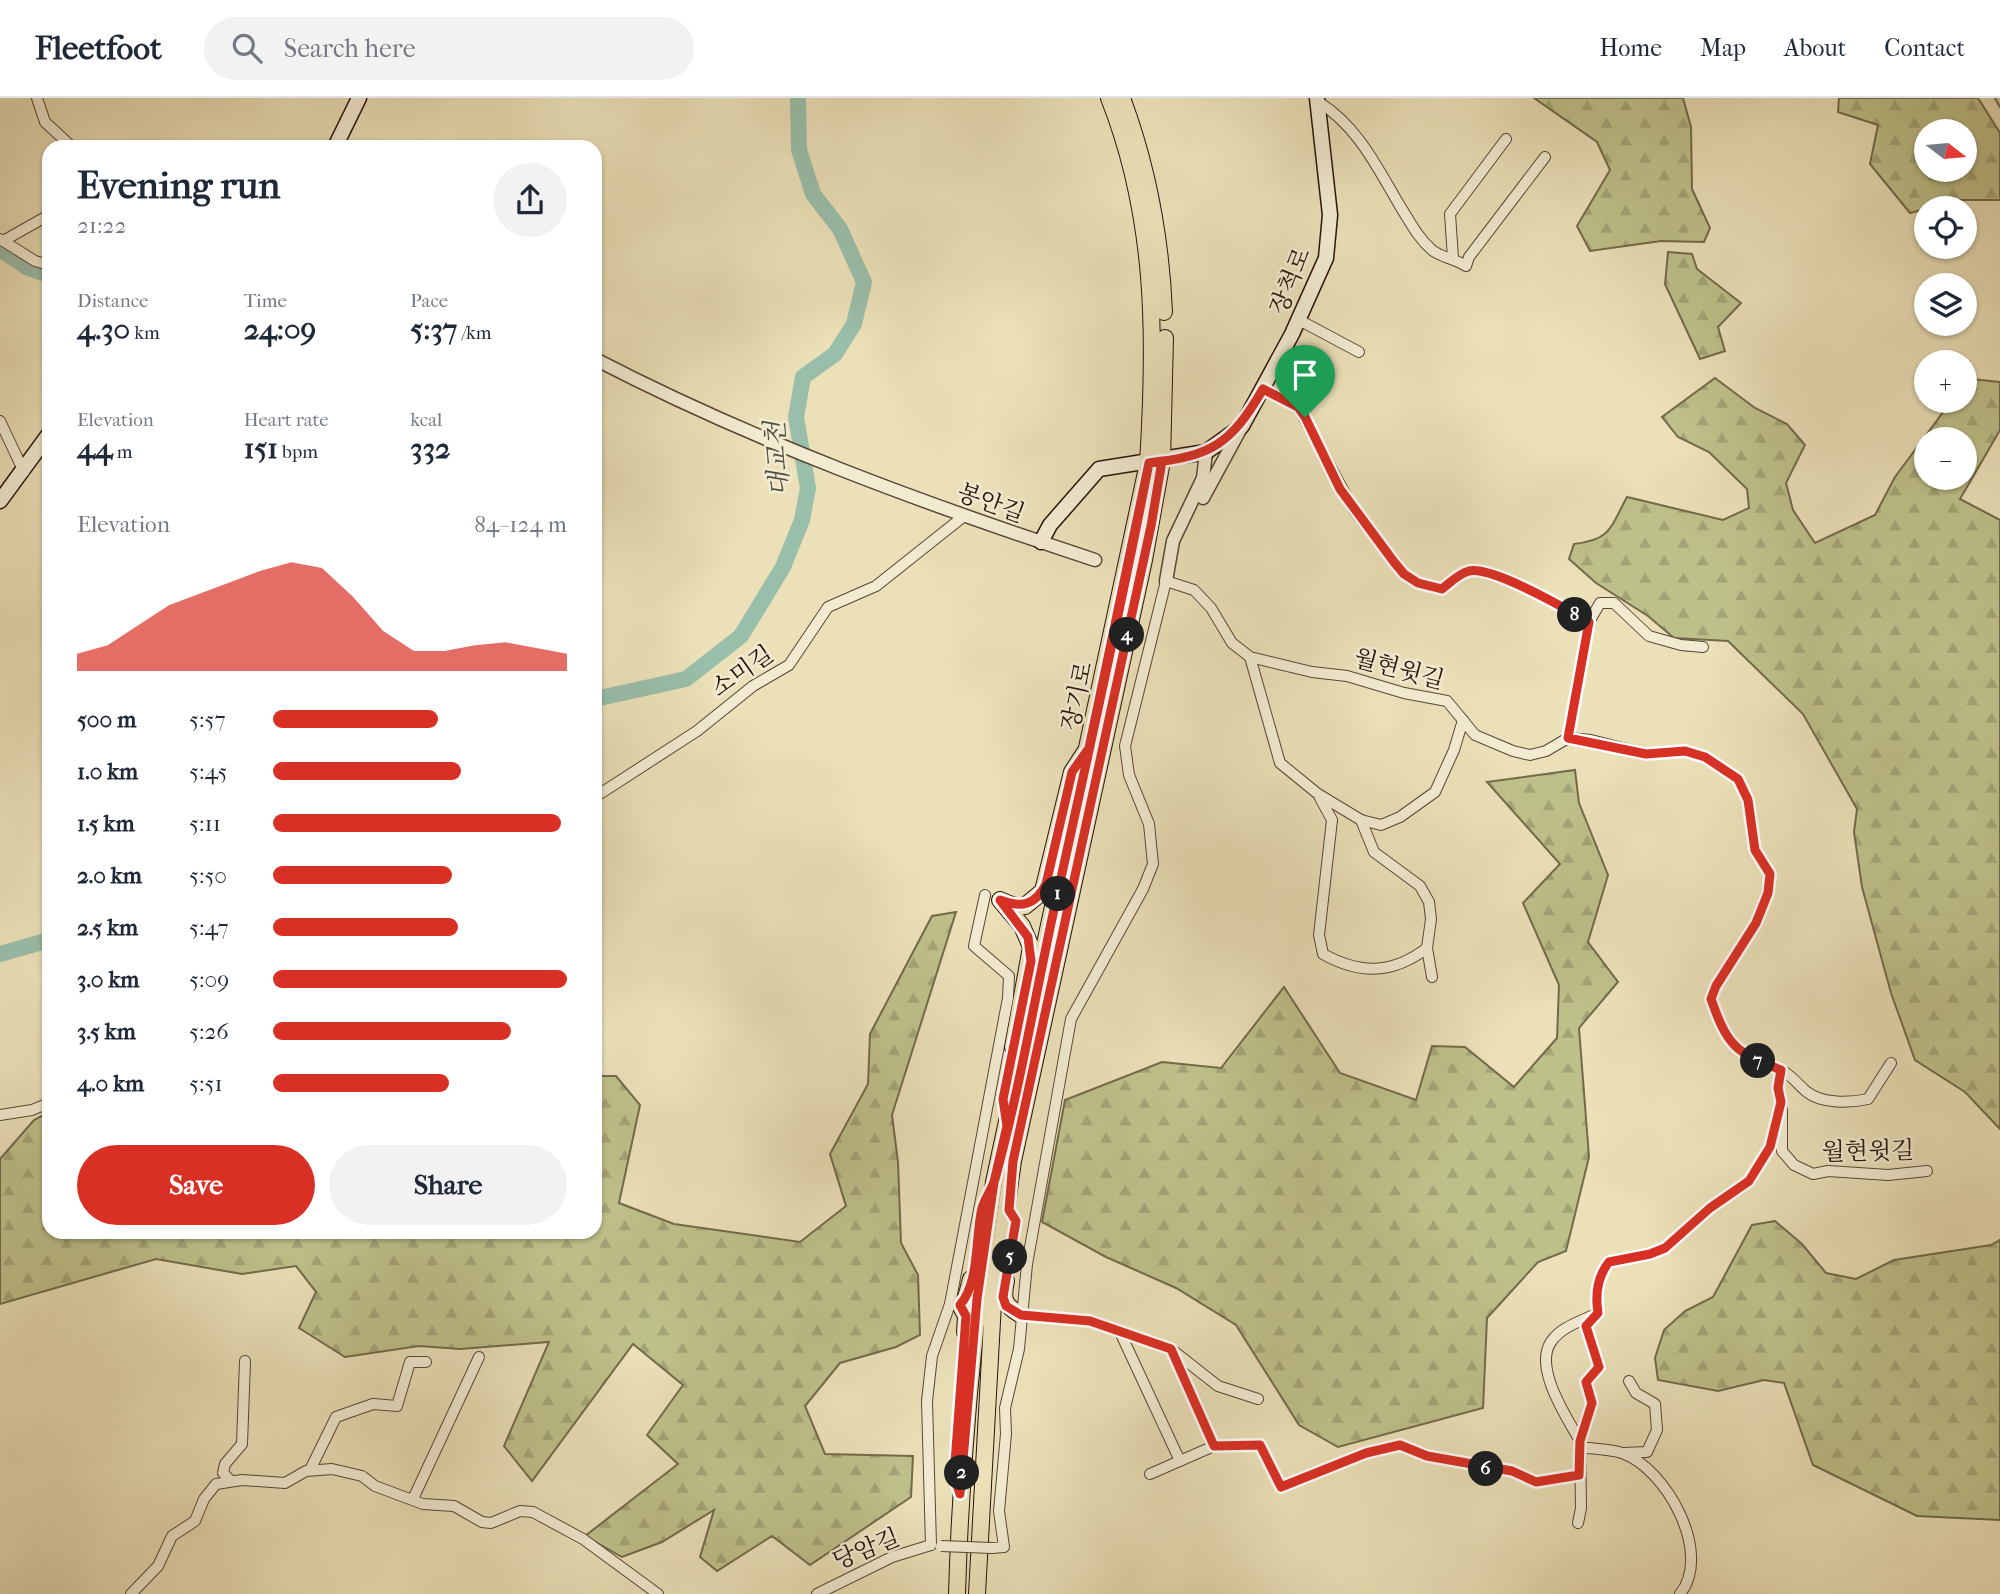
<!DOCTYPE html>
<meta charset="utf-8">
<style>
body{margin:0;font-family:"IM FELL French Canon","Noto Serif KR",serif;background:#f2f2f3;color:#1f2937;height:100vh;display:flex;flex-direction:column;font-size:26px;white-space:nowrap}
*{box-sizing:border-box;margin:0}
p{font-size:23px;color:#747a83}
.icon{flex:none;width:38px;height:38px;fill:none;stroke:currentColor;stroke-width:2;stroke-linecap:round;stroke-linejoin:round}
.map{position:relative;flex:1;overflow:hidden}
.details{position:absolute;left:42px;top:42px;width:560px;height:1099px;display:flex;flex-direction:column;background:#fff;border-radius:21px;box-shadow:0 2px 5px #0004}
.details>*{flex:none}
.needle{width:46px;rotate:106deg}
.fabs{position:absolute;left:1914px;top:21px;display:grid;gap:14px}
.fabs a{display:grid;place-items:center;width:63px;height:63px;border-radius:50%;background:#fff;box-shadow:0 2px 5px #0004;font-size:35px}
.pin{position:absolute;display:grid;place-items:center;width:60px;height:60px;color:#fff;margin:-72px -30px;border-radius:50% 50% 50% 0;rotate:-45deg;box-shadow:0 0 7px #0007}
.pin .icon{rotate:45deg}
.km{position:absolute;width:35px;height:35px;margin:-18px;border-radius:50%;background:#222;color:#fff;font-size:19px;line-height:35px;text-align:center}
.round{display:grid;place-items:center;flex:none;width:74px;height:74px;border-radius:37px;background:#f2f2f3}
.headline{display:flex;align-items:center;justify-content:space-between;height:119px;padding:0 35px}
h1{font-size:38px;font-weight:800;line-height:52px}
.figures{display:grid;grid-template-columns:repeat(3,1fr);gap:10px;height:119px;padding:7px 35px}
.figures div{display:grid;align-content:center}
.figures b{font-size:30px;font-weight:800}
.figures small{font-size:19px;font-weight:400}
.figures p{font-size:19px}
.chart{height:196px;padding:14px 35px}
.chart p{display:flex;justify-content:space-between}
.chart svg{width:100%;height:126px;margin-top:7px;fill:#d93025;opacity:.7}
.primary-button{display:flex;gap:14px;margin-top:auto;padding:14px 35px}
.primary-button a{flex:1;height:80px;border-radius:42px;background:#d93025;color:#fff;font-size:28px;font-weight:800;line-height:80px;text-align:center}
.primary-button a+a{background:#f2f2f3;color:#1f2937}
ul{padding:0 35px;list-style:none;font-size:23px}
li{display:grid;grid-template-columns:112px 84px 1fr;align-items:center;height:52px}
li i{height:18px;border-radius:9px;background:#d93025}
header{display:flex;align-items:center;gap:42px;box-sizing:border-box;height:98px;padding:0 35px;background:#fff;border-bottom:2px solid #e0e1e3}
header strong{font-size:33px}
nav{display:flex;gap:38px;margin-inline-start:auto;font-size:24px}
.search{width:490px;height:63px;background:#f2f2f3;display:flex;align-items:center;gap:18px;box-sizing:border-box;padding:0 24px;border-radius:38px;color:#747a83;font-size:26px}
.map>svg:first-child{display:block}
.forest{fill:url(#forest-firs);stroke:#726a4a;stroke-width:2;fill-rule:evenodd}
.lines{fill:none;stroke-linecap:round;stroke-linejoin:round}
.stream{stroke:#6b7a6a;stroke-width:2.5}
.river{stroke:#99beaa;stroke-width:16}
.minor-casing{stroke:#584636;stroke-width:12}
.tertiary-casing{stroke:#584636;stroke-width:15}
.secondary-casing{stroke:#27130a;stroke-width:17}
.primary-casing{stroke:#27130a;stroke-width:18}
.trunk-casing{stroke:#27130a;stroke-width:18}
.minor{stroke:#f2ebd1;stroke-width:10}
.tertiary{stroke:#f2ebd1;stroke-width:12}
.secondary{stroke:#f2ebd1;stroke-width:14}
.primary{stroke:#ebe0b8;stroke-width:16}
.trunk{stroke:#ebe0b8;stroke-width:16}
.minor-bridge-casing{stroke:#584636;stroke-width:12;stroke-linecap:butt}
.minor-bridge{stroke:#f2ebd1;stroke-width:10}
.route-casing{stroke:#fff;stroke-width:14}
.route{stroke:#d93025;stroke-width:9}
.labels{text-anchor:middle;stroke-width:5;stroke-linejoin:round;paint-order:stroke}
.street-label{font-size:24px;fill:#27130a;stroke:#f2ebd1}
.water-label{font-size:26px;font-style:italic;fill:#4f4f42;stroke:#f2ebd1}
</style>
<header>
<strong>Fleetfoot</strong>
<div class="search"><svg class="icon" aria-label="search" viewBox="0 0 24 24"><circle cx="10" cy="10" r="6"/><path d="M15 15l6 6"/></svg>Search here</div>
<nav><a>Home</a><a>Map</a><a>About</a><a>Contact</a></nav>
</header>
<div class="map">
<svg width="2000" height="1496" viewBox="0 0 2000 1496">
<defs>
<pattern id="forest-firs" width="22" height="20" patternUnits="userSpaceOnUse" patternTransform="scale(1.75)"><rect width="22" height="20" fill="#bec08a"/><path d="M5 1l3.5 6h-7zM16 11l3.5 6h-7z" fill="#a3a476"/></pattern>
</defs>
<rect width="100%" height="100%" fill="#ebe0b8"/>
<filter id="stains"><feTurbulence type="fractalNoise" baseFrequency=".00286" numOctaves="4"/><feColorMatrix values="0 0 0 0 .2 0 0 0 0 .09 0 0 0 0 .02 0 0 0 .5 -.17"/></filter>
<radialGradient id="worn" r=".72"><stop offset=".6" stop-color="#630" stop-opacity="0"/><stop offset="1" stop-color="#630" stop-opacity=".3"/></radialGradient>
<!-- forest -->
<g class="forest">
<polygon points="1534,0 1683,0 1691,29 1692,91 1710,130 1704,144 1661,143 1590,153 1577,128 1610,72 1597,44"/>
<path d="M1839,0H1978L2000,35V102H1960L1910,115L1870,66L1878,27L1838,14ZM1965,33V72H1927V33Z"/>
<polygon points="1668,154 1692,156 1697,171 1741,205 1718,229 1725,253 1700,261 1665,186"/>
<path d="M1715,280L1755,310L1787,326L1805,347L1786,385L1793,412L1815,445L1875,417L1895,379L1944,313L1953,303H1965V289L1972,281L2000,284V332L1960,401L2000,422V1031L1965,994L1915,962L1891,895L1862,789L1854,734L1857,711L1803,616L1728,543L1674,540L1648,518L1596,485L1569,461L1574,446C1611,442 1610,430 1627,399L1723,422L1749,410L1747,391L1709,354L1678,339L1662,319ZM1927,341H1965V380H1927Z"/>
<polygon points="1575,672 1579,705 1608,777 1588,844 1618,884 1579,930 1589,1059 1566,1153 1538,1164 1487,1220 1483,1310 1338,1349 1299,1327 1236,1227 1176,1190 1106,1159 1042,1124 1065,1002 1162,964 1221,970 1284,889 1340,975 1416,1002 1432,948 1465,949 1514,989 1557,940 1559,887 1523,805 1560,766 1487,684"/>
<polygon points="956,814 892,1017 898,1064 901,1145 918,1177 920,1237 896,1249 840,1265 805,1308 825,1356 913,1358 911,1399 810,1467 772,1438 717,1473 700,1459 714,1412 662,1444 622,1459 585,1438 678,1366 647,1337 683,1287 633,1246 532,1383 504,1348 549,1244 460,1251 419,1248 345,1259 299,1230 316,1194 296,1168 242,1176 156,1161 0,1206 0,1061 34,1022 49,1014 49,1134 595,1134 595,978 616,978 640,1007 619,1105 674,1126 800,1144 846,1108 830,1056 868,986 870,936 932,818"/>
<polygon points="1775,1123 1802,1146 1826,1175 1856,1181 1894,1162 1991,1147 2000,1142 2000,1422 1917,1418 1813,1367 1784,1285 1764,1282 1718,1293 1658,1282 1655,1260 1664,1232 1685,1213 1713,1199 1752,1127"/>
</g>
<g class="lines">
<!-- stream -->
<polyline class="stream" points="1995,0 2000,9"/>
<!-- river -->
<g class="river">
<polyline points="0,151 28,170 49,177"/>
<polyline points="595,601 686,581 741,538 783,469 802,422 808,390 796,319 803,279 835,256 854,226 864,184 840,131 813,96 799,52 798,0"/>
<polyline points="0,856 49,842"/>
</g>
<defs>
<g id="minor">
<polyline points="37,0 45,24 72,49"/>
<path d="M1317,3C1357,27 1377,69 1400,108C1410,124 1418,140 1432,152C1440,159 1456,161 1466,168L1469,159L1545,59"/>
<polyline points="97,49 127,49"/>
<polyline points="0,141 35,163 49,167"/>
<polyline points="3,143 49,117"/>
<polyline points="1453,160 1450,116 1506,41"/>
<polyline points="1299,222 1359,254"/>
<path d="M1263,291L1298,309L1354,412L1404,476L1418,485L1442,491C1451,484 1458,476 1469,473C1493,468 1566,511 1589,524"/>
<polyline points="0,323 24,374"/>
<polyline points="1250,559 1280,665 1318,696 1361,722 1374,754 1420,788 1429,804 1431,821 1427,850 1432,879"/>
<polyline points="1568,640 1589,524 1600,505 1614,505 1649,538 1681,547 1703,549"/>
<polyline points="595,699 697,633 753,588 789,567 828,509 876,488 964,418"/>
<path d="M1320,700L1332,722L1319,837L1323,856C1361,877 1393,876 1427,850"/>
<polyline points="1361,722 1381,727 1400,719 1435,694 1454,652 1463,622"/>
<path d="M1781,972C1793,978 1797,986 1807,994C1822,1006 1850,1005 1868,1001L1891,965"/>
<polyline points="1782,1012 1782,1053 1794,1067 1813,1076 1828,1073 1888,1077 1927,1073"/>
<polyline points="0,1017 32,1012 49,1005"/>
<polyline points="950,1206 1008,900 1009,878 974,848 985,797"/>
<polyline points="1021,1217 1091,1223 1171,1251 1218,1288 1258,1301"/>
<polyline points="1120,1234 1180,1363"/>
<polyline points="1171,1251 1214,1348 1260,1347 1281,1389 1366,1355 1400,1347 1427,1358 1512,1373 1536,1384 1579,1377"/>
<path d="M1580,1343C1566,1318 1530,1265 1554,1240C1563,1229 1579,1224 1591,1218"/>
<path d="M1579,1349C1593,1351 1609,1351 1622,1355C1666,1370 1713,1455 1680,1496"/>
<polyline points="1624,1355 1647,1354 1657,1332 1655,1306 1636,1295 1629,1283"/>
<polyline points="310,1372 336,1319 373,1306 397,1308 410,1264 426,1264"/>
<polyline points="1150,1376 1214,1348"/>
<polyline points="230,1382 223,1375 225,1366 242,1346 245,1263"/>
<polyline points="413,1401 479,1259"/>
<polyline points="931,1447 927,1303 932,1258 950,1206 954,1206"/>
<path d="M992,1450L1004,1449L999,1413L1006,1336L1005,1310L1019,1251L1027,1166L1071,921L1143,791L1153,766L1149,726L1129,677L1125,648L1166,483L1194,492L1211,510L1232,545L1250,559L1312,574L1347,578L1404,595L1447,603L1475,637L1513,653L1530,657L1546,653L1568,640L1591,642L1646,656L1685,653L1705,659L1738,681L1748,702L1755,752L1770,777L1767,795L1756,825L1716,888L1711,901C1728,949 1735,954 1781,972L1778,990L1781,1004L1770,1049L1750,1083L1710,1110L1665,1150L1650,1156L1609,1164C1597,1179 1595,1196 1598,1215L1586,1228L1599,1269L1586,1284L1592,1305L1580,1343L1581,1410L1578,1425"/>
<polyline points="131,1496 158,1468 172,1438 195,1423 204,1401 216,1386 242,1382 285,1385 306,1373 332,1371 362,1378 375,1388 423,1406 454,1408 482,1424 491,1425 520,1413 533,1414 583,1441 658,1496"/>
<polyline points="817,1496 892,1459 931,1447"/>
</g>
<g id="tertiary">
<path d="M595,261C755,344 925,406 1095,462"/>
<polyline points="1203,400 1241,330"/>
<polyline points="1166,483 1173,443 1203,380 1206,354"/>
</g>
<g id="secondary">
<polyline points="335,49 359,0"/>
<polyline points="0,403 49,336"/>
<polyline points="1041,444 1050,427 1099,371 1206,354 1242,328 1292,236 1326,160 1330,117 1317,0"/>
</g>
<g id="primary">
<polyline points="1000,802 1022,828 1031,849 1013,949"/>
<polyline points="1002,803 1017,809 1025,808 1043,793 1072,674 1085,654"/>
<path d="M1006,1183C1002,1202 1004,1207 1021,1217"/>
<polyline points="965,1234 966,1218 960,1207 966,1200 971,1181"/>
<path d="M957,1496C961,1358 974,1221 994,1084L1148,365"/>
<polyline points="977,1496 993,1205 1013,1063 1144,462 1162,363"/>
</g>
<g id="trunk">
<path d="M1109,0C1156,119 1156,239 1148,365"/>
<path d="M1122,0C1147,67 1161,142 1164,214"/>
<polyline points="1162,363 1165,240"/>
</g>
</defs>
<!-- minor casing -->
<use href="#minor" class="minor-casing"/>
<!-- tertiary casing -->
<use href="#tertiary" class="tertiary-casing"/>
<!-- secondary casing -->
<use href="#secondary" class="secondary-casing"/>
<!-- primary casing -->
<use href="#primary" class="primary-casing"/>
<!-- trunk casing -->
<use href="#trunk" class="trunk-casing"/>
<!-- minor -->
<use href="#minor" class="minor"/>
<!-- tertiary -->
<use href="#tertiary" class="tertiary"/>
<!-- secondary -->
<use href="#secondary" class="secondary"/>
<!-- primary -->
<use href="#primary" class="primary"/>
<!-- trunk -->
<use href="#trunk" class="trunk"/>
<defs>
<polyline id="minor-bridge" points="941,1448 992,1450"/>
</defs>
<!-- minor-bridge casing -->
<use href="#minor-bridge" class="minor-bridge-casing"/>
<!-- minor-bridge -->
<use href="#minor-bridge" class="minor-bridge"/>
</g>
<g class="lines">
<defs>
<path id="route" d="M1305,319L1298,309L1263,291C1231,346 1212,358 1149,365C1120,516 1086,666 1053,816C1034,904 1019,994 995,1081C992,1091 985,1100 982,1110C975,1139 980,1184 960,1207L966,1218L954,1378L960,1396L977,1201L994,1084L1007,1028L1003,1001L1031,863L1028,839L1000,802C1021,810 1035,808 1046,786L1072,674L1089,650L1149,365L1162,363L1151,428L1013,1063L1009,1112L1016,1123L1003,1199L1006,1208L1021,1217L1090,1223L1171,1251L1214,1348L1260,1347L1281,1389L1366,1355L1400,1347L1427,1358L1512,1373L1536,1384L1579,1377L1580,1343L1592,1305L1586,1284L1599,1269L1586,1228L1598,1215C1595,1196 1597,1179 1609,1164L1650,1156L1665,1150L1710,1110L1749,1083L1770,1049L1781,1004L1778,990L1781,972C1735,954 1728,949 1711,901L1716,888L1756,825L1768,795L1770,776L1755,752L1748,702L1738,681L1705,659L1685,653L1646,656L1568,640L1589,524C1566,511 1493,468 1469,473C1458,476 1451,484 1442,491L1418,485L1404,476L1394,464L1340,391L1305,319"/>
</defs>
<!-- route casing -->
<use href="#route" class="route-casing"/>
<!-- route -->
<use href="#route" class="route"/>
</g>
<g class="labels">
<!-- street labels -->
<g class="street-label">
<text transform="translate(1290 183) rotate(-68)" y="8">장척로</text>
<text transform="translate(991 405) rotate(20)" y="8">봉안길</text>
<text transform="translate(1399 571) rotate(15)" y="8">월현윗길</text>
<text transform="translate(742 573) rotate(-35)" y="8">소미길</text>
<text transform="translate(1077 598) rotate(-78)" y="8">장기로</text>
<text transform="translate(1868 1053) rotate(-1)" y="8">월현윗길</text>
<text transform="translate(866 1451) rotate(-22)" y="8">당암길</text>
</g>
<!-- water labels -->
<g class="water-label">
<text transform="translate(777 361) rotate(-94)" y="9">대교천</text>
</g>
</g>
<rect width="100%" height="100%" filter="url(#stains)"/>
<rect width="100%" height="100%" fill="url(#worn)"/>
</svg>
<div class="fabs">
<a><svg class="needle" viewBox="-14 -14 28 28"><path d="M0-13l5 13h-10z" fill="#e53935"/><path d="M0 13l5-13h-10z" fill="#747a83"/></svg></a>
<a><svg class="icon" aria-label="locate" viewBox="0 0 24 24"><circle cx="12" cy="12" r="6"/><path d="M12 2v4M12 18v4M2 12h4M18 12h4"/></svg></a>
<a><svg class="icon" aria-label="layers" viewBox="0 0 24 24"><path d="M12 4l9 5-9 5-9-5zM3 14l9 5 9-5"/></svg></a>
<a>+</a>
<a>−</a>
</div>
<div class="pin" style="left:1305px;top:319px;background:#1e9e55"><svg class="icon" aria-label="arrive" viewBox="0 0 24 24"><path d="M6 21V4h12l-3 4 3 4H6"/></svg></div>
<b class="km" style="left:1058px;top:796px">1</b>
<b class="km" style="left:962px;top:1375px">2</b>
<b class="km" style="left:1127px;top:537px">4</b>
<b class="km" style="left:1010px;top:1159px">5</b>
<b class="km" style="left:1486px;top:1371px">6</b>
<b class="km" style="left:1758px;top:963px">7</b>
<b class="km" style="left:1575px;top:517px">8</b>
<section class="details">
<div class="headline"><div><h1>Evening run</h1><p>21:22</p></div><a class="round"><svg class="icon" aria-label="share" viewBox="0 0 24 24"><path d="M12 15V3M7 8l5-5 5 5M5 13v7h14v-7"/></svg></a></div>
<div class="figures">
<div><p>Distance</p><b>4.30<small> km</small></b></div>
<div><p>Time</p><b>24:09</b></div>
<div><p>Pace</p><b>5:37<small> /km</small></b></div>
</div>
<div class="figures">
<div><p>Elevation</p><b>44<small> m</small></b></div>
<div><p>Heart rate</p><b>151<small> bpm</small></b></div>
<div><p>kcal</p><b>332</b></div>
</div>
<div class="chart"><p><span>Elevation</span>84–124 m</p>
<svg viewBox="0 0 160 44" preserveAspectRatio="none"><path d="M0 44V38L10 35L20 28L30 21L40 17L50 13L60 9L70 6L80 8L90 18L100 30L110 37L120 37L130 35L140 34L150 36L160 38V44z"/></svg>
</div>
<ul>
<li><b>500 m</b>5:57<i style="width:56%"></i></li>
<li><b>1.0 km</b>5:45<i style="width:64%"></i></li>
<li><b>1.5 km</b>5:11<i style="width:98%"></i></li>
<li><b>2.0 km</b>5:50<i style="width:61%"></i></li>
<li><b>2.5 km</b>5:47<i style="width:63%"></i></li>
<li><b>3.0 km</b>5:09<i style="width:100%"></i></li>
<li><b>3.5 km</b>5:26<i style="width:81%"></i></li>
<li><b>4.0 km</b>5:51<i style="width:60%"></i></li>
</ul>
<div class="primary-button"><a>Save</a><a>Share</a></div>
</section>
</div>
